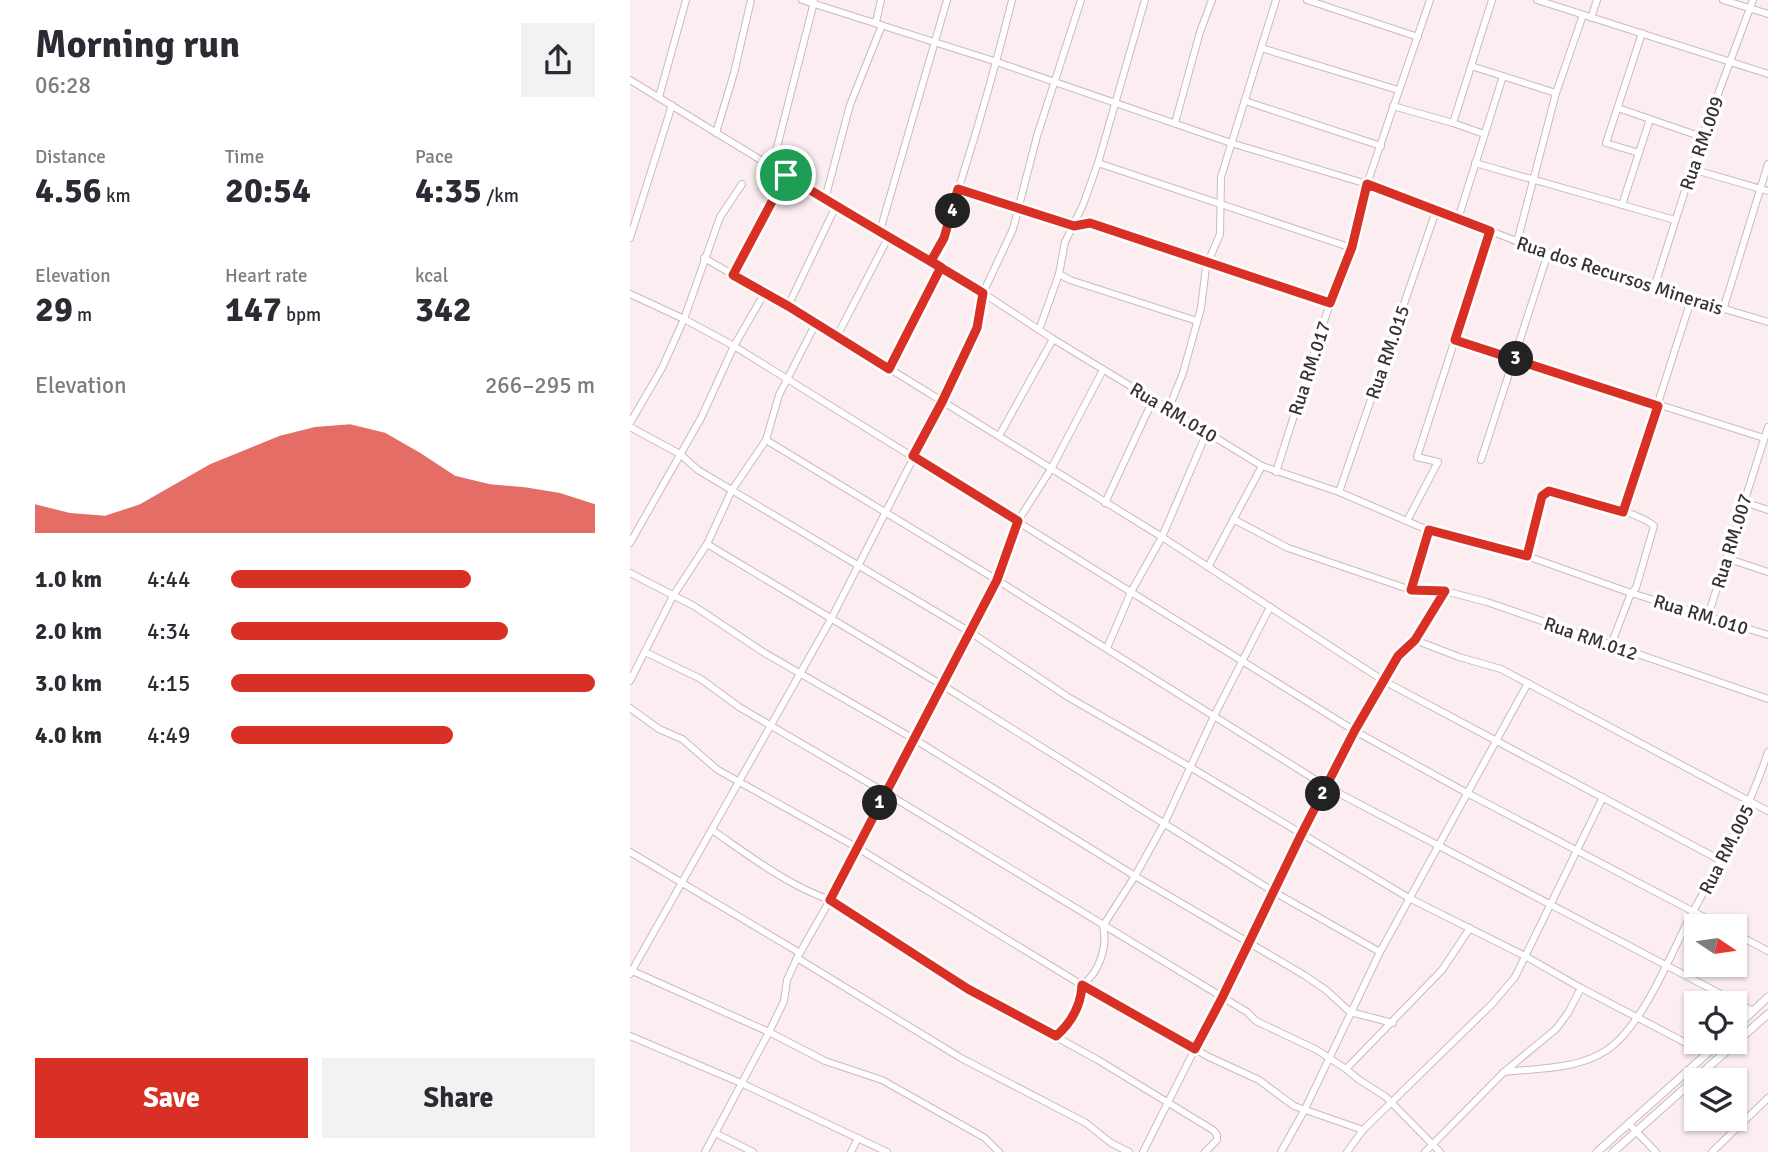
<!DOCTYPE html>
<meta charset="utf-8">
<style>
body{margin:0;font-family:Signika,sans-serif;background:#f2f2f3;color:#2b2b33;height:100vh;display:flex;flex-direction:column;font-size:26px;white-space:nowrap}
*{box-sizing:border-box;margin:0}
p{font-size:23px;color:#7c7c81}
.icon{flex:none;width:38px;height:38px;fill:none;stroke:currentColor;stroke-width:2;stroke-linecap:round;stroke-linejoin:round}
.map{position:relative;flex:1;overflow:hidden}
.panel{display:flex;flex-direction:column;background:#fff;width:630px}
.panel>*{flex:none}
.needle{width:46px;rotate:103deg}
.buttons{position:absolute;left:1054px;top:914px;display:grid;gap:14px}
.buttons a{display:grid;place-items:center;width:63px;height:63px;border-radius:0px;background:#fff;box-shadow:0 2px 5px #0004;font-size:35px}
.pin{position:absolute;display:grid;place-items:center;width:60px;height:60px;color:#fff;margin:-30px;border:4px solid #fff;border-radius:50%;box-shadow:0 2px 7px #0007}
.km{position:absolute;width:35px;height:35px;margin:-18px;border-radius:50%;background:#222;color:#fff;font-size:19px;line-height:35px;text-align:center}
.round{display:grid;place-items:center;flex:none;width:74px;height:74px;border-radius:0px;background:#f2f2f3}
.overview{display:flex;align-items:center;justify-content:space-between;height:119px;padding:0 35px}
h1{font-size:38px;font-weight:700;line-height:52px}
.stats{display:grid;grid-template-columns:repeat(3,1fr);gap:10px;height:119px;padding:7px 35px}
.stats div{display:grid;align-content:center}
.stats b{font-size:35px;font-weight:700}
.stats small{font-size:19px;font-weight:400}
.stats p{font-size:19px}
.chart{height:196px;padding:14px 35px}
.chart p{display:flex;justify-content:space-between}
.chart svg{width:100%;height:126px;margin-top:7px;fill:#d93025;opacity:.7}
.cta{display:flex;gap:14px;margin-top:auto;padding:14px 35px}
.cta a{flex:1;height:80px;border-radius:0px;background:#d93025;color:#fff;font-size:28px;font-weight:700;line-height:80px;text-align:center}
.cta a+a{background:#f2f2f3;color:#2b2b33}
ul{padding:0 35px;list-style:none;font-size:23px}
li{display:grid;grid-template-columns:112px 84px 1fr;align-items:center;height:52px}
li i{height:18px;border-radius:9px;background:#d93025}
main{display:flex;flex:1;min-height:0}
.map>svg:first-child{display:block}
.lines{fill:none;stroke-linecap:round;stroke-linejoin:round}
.minor-casing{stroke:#ceb8bb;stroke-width:8}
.tertiary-casing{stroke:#ceb8bb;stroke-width:9}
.minor{stroke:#fff;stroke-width:6}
.tertiary{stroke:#fff;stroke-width:7}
.route-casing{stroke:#fff;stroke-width:14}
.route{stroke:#d93025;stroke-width:9}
.labels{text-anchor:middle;stroke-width:7;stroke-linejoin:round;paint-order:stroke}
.street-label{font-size:19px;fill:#393031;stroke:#fff}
</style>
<main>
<section class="panel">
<div class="overview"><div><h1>Morning run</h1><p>06:28</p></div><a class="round"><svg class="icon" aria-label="share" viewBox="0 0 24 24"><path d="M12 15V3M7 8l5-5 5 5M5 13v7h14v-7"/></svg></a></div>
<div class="stats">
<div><p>Distance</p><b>4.56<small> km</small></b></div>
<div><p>Time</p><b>20:54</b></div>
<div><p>Pace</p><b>4:35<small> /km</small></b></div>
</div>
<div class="stats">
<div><p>Elevation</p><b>29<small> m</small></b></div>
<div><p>Heart rate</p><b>147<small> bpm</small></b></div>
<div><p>kcal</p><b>342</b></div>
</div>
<div class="chart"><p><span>Elevation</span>266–295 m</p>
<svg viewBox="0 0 160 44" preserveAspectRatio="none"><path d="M0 44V34L10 37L20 38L30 34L40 27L50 20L60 15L70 10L80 7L90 6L100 9L110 16L120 24L130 27L140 28L150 30L160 34V44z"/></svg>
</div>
<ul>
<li><b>1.0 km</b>4:44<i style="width:66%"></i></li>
<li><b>2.0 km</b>4:34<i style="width:76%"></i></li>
<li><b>3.0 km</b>4:15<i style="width:100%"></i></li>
<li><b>4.0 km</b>4:49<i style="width:61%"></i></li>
</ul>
<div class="cta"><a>Save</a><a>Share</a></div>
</section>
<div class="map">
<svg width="1138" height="1152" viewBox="0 0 1138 1152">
<rect width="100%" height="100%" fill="#fceef0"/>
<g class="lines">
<defs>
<g id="minor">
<polyline points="172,0 367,62 601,143 737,184 918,253 1024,288 1138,322"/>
<polyline points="677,0 788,37"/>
<polyline points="907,0 1138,74"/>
<polyline points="1093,0 1138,14"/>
<polyline points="961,18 967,0"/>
<polyline points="246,22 251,0"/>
<polyline points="631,48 768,90"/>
<polyline points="841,66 926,93"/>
<polyline points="0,80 206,206 353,293 423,339 632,466 709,492 793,528 897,556 1001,593 1138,635"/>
<polyline points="29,97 56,0"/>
<polyline points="615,101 751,146"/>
<polyline points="763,106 823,123"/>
<polyline points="988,108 1072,137"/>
<polyline points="545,123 570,32 582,0"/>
<polyline points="86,133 104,73 121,0"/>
<polyline points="854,134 823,123 862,0"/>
<polyline points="1009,153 976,143 1012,33"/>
<polyline points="468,163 722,248"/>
<polyline points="845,163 1045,220"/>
<polyline points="142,167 184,2"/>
<polyline points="1062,169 1138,191"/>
<polyline points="328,189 444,226 460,223 700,303"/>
<polyline points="195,199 220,105 252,25"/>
<polyline points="992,205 1020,119"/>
<polyline points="828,219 873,76"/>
<polyline points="250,231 317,0"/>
<polyline points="0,238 42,105"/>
<polyline points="887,242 926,93 953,15"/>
<polyline points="74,258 158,306 532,537 754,681 1090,860"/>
<path d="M301,261C317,236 322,209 331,181C350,121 367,61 382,0"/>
<polyline points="429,274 440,280 567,321"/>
<polyline points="103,275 156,175"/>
<polyline points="1024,288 1072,137 1123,0"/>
<polyline points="0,294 54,319 104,346 725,731 837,793 1091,926"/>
<polyline points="158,306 206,206"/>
<polyline points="1093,310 1138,164"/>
<polyline points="409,330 429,274 435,242 453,205 468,163 515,0"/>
<polyline points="207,336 259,236"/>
<polyline points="825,340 1134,438"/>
<polyline points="259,369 311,267"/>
<polyline points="539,408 553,373 571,308 576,267 590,234 591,177 646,0"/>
<polyline points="0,423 32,368 54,319 90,217 112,184"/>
<polyline points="0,427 50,454 68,470 340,632 438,697 560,767 779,898 895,956 951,988 1077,1054"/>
<polyline points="369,436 423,339"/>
<polyline points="136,440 367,580 697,787 1123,1011"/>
<polyline points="851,460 918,253"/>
<polyline points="646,472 700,303 722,248 737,184 800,0"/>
<polyline points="709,492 806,211"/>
<polyline points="1114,502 1138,510"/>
<polyline points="475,503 523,400"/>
<polyline points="993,512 1061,300"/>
<polyline points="603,519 658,548 781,590 815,591 857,602 1138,699"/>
<polyline points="777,521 808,462 787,457 860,231"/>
<polyline points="0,543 71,418 104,346 134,294"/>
<polyline points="77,544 312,685 644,892 750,952"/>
<path d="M897,556L912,496L919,491C939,494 1011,513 1024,526L1006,588L1001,593L981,645"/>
<polyline points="1096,558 1138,572"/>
<polyline points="578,567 632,466"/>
<polyline points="0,573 64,606 133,652 284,739 505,876 674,975 696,990 720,1012 763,1023"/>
<polyline points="781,590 799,530"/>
<polyline points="1078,616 1138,427"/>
<polyline points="785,640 829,657 871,669 1138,811"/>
<polyline points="477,648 501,592 532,537 577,432"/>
<polyline points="15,652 71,679 109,707 256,793 617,1012 626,1021 687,1050 716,1069 728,1079 756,1097 810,1152"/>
<polyline points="0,681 43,596 77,544 102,490 136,440 149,395 186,323"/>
<polyline points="0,708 29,729 52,739 88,770 226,847 452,985 579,1057 629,1080 664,1106 733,1130"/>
<path d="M82,830C120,856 157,885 200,900L339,989L468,1060L583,1130L587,1135V1140L575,1152"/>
<polyline points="0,852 170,953"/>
<polyline points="1104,933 1138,951"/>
<polyline points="167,958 331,1058 456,1123 481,1143 499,1152"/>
<polyline points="0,970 139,1032 195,1061 252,1080 355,1138 369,1152"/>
<polyline points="0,974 201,619 312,402 347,328 353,293 383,229 407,136 451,0"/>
<polyline points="0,1036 111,1083 257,1152"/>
<path d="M426,1036C441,1023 451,1005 452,985C469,973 478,947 473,926L505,876L535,822L584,716L640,607"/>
<polyline points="716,1069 812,970 840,928"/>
<path d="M874,1072C908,1068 947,1070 977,1050C1011,1027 1037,963 1056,925C1086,868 1118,813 1138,752"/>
<polyline points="999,1124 1026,1152"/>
<polyline points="85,1133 123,1152"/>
<polyline points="75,1152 139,1032 154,1001 157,980 167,958 200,900 367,580 388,521 421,469 473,370"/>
<polyline points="221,1152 228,1138"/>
<polyline points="513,1152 725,731 768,656 785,640 815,591"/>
<polyline points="651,1152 675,1109 750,952 898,683"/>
<polyline points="717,1152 733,1130 862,1004 885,977 973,797"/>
<polyline points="795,1152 874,1072 926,1029 938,1013 951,988"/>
<polyline points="1082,1152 1138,1098"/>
</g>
<g id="tertiary">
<polyline points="1104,1029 1138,997"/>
<polyline points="967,1152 1091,1041"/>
<polyline points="983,1152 1138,1014"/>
</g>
</defs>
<!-- minor casing -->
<use href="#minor" class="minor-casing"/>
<!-- tertiary casing -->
<use href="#tertiary" class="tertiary-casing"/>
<!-- minor -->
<use href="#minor" class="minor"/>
<!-- tertiary -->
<use href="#tertiary" class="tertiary"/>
</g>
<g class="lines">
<defs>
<path id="route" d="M156,175C221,216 288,253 353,293L347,328L312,402L283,456L388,521L367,580L200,900L338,989L426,1036C441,1023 451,1005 452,985L565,1049L592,998L671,835L725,730L768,656L785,640L815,591L781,590L799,530L897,556L912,496L919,491L993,512L1028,406L825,340L860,231L737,184L722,247L700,303L460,223L444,226L328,189L314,238L301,261L311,267L259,369L158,306L103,275L156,175"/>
</defs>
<!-- route casing -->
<use href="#route" class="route-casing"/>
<!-- route -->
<use href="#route" class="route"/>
</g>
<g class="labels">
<!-- street labels -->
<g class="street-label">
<text transform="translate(1071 143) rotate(-71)" y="7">Rua RM.009</text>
<text transform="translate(990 275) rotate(18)" y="7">Rua dos Recursos Minerais</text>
<text transform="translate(757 352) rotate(-71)" y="7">Rua RM.015</text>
<text transform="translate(679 368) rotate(-72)" y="7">Rua RM.017</text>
<text transform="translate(544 412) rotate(31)" y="7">Rua RM.010</text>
<text transform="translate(1101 541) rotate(-73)" y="7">Rua RM.007</text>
<text transform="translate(1071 614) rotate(17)" y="7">Rua RM.010</text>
<text transform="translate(961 638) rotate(19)" y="7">Rua RM.012</text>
<text transform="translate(1096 849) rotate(-63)" y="7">Rua RM.005</text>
</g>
</g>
</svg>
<div class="buttons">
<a><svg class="needle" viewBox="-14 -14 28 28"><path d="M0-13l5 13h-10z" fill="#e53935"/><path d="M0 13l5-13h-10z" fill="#7c7c81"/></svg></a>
<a><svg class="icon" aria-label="locate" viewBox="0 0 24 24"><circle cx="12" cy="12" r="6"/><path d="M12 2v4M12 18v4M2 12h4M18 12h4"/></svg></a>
<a><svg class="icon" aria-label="layers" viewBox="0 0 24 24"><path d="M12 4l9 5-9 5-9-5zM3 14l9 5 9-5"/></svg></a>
</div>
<div class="pin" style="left:156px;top:175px;background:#1e9e55"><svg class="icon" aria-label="arrive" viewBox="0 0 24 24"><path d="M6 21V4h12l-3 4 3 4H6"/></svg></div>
<b class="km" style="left:250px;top:803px">1</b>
<b class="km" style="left:693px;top:794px">2</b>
<b class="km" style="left:886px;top:359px">3</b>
<b class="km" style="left:323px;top:211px">4</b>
</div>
</main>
